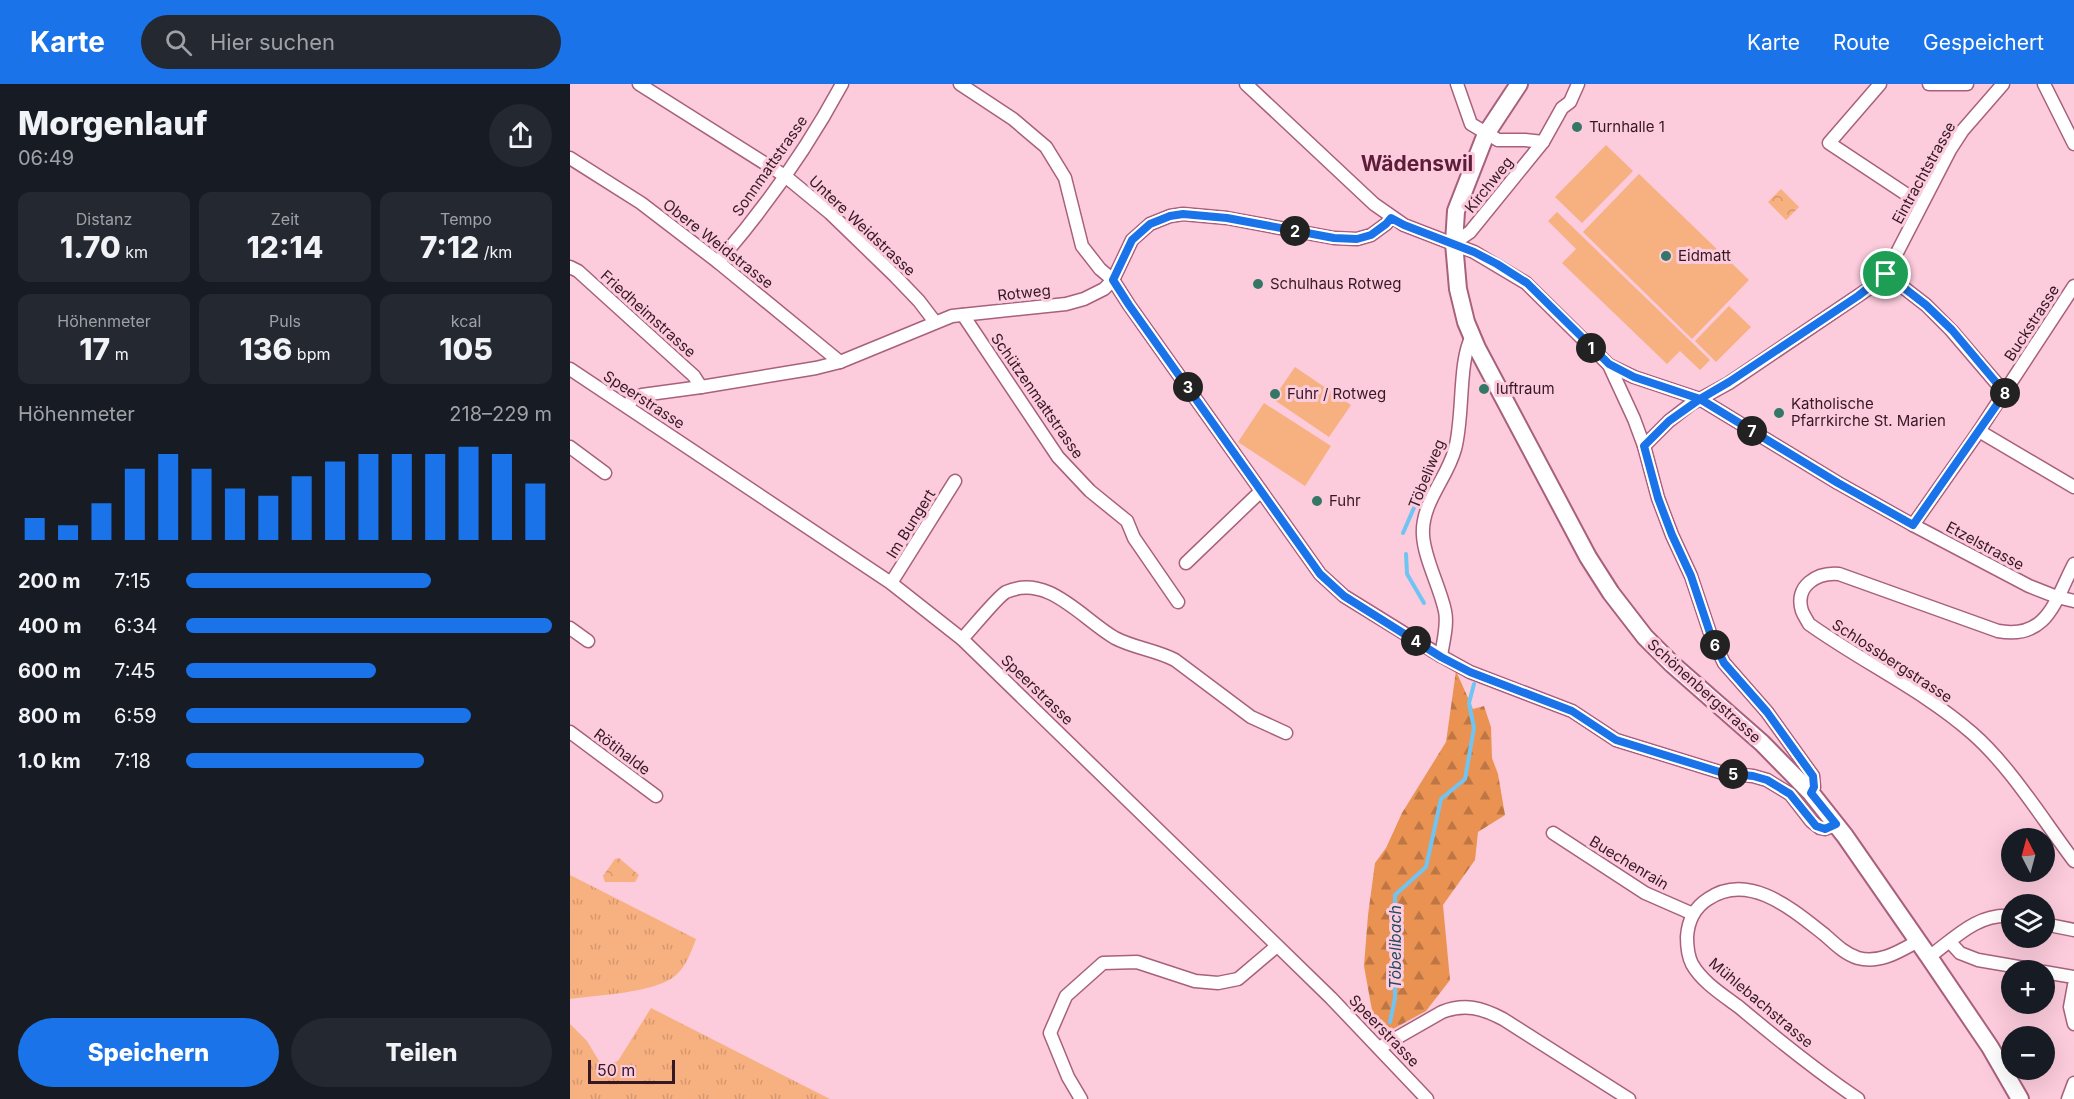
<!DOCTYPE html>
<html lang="de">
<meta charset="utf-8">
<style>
body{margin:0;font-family:Inter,sans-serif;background:#242831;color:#f1f3f6;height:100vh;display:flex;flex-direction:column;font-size:22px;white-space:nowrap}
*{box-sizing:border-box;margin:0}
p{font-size:20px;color:#9ea1a6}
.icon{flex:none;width:33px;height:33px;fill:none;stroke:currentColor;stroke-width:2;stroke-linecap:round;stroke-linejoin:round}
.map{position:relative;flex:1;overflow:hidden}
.side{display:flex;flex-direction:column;background:#171b24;width:570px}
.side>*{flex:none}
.needle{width:39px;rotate:354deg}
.buttons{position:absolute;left:1431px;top:744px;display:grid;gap:12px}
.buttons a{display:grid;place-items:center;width:54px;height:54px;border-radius:50%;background:#171b24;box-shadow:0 6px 24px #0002;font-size:30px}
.scale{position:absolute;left:18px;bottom:15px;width:87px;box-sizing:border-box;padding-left:6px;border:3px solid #361825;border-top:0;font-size:16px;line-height:21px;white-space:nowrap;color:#361825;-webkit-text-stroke:4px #fccbdc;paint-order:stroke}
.pin{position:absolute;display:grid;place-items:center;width:51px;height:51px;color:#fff;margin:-26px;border:3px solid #fff;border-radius:50%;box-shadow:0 2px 6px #0007}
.km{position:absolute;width:30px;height:30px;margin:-15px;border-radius:50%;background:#222;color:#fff;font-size:16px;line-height:30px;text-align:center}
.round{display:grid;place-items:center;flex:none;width:63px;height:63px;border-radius:32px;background:#242831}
.overview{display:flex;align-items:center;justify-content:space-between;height:102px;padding:0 18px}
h1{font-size:33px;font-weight:800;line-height:45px}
.stats{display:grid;grid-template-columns:repeat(3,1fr);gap:9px;height:102px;padding:6px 18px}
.stats div{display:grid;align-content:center;border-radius:12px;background:#242831;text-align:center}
.stats b{font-size:30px;font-weight:800}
.stats small{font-size:16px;font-weight:400}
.stats p{font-size:16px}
.chart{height:168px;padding:12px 18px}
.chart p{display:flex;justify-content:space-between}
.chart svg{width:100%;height:108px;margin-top:6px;stroke:#1a73e8;stroke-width:6}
.primary-button{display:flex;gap:12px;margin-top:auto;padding:12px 18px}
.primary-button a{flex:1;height:69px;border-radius:36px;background:#1a73e8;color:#fff;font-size:24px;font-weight:800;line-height:69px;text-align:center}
.primary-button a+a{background:#242831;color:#f1f3f6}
ul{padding:0 18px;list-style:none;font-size:20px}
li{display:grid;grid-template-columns:96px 72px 1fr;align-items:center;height:45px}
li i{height:15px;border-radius:8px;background:#1a73e8}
header{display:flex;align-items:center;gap:36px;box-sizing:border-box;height:84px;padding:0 30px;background:#1a73e8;color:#fff}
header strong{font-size:28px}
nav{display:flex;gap:33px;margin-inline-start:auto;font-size:21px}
.search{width:420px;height:54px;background:#242831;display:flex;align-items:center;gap:15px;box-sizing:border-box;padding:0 21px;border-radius:33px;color:#9ea1a6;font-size:22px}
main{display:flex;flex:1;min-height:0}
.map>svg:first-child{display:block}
.grass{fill:url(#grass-tufts)}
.forest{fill:url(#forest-firs)}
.park{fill:url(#park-crowns)}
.garden{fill:#f7b080}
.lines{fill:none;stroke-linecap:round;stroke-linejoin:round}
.stream{stroke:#70c4f3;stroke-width:4}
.minor-casing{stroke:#a8607d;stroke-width:15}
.tertiary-casing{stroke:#a8607d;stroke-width:20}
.minor{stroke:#fff;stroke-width:12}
.tertiary{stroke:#fff;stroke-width:16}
.route-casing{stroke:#fff;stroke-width:12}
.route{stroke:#1a73e8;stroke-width:8}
.poi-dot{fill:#357767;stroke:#fccbdc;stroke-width:2}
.labels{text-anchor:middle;stroke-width:6;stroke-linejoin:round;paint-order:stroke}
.poi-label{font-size:15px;fill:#361825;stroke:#fccbdc;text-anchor:start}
.street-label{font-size:15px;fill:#361825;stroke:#fccbdc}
.water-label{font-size:16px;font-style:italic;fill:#1d4b64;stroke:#fccbdc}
.district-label{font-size:21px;font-weight:bold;fill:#5d1d3a;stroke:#fccbdc}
</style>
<header>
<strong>Karte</strong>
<div class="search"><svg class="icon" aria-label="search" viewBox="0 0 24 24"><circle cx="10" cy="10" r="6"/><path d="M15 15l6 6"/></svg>Hier suchen</div>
<nav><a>Karte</a><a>Route</a><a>Gespeichert</a></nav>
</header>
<main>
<section class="side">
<div class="overview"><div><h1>Morgenlauf</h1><p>06:49</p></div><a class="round"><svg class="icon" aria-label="share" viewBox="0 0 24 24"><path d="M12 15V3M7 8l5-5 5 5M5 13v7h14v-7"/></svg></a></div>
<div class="stats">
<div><p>Distanz</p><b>1.70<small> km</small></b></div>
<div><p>Zeit</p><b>12:14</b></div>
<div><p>Tempo</p><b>7:12<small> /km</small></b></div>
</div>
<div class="stats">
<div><p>Höhenmeter</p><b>17<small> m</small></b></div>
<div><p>Puls</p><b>136<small> bpm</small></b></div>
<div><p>kcal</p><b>105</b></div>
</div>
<div class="chart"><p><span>Höhenmeter</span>218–229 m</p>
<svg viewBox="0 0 160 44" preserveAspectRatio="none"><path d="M5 44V35M15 44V38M25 44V29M35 44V15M45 44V9M55 44V15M65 44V23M75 44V26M85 44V18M95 44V12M105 44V9M115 44V9M125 44V9M135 44V6M145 44V9M155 44V21"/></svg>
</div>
<ul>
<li><b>200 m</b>7:15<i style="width:67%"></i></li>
<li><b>400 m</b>6:34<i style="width:100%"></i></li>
<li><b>600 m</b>7:45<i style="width:52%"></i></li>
<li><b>800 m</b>6:59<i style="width:78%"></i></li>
<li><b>1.0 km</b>7:18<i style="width:65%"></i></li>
</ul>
<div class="primary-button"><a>Speichern</a><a>Teilen</a></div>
</section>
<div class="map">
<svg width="1504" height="1015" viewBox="0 0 1504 1015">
<defs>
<pattern id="grass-tufts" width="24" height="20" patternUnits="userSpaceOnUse" patternTransform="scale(1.5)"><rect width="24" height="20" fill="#f7b080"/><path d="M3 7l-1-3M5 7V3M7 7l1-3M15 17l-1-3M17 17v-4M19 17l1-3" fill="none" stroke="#d4976e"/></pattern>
<pattern id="forest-firs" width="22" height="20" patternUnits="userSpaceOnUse" patternTransform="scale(1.5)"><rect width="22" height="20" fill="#e99252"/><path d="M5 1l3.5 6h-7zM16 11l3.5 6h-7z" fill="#be7644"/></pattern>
<pattern id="park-crowns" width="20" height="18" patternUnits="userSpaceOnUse" patternTransform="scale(1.5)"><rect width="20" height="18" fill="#f7b080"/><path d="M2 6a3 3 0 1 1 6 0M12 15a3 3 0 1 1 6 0" fill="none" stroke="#d4976e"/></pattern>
</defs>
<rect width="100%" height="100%" fill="#fccbdc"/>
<!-- grass -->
<g class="grass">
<path d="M0,791L126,855C121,868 116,883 105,892C84,909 28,911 0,915Z"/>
<polygon points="81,924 260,1015 0,1015 0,940 17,957 32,982 48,977"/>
</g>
<!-- forest -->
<polygon class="forest" points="886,587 903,625 914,622 921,643 922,674 928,690 935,731 908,748 905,776 873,821 880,896 856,927 823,945 813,941 803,932 794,882 798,831 805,779 816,764 832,729 876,658"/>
<!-- park -->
<g class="park">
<polygon points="1211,105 1229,123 1216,136 1198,118"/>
<polygon points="49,774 69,791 65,798 35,798 33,792 45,775"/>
</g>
<!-- garden -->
<g class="garden">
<polygon points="1036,61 1063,87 1012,139 985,113"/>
<polygon points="1069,90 1179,196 1122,255 1013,148"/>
<polygon points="987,128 1140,276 1130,286 1110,267 1097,280 992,179 1006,165 978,137"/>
<polygon points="1159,222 1181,243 1146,278 1125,257"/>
<polygon points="725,283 781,321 759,353 703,315"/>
<polygon points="694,319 761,362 735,402 668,358"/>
</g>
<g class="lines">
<!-- stream -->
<g class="stream">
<polyline points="833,449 853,403"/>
<polyline points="836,470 837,490 854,519"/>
<polyline points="820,938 825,914 825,811 856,783 871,715 895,695 904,644 899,619 904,600"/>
</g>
<defs>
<g id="minor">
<polyline points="69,0 215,92 260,129 325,192 349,217 365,238"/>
<polyline points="390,0 443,35 476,63 495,94 512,162 530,185 543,196 559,221 750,490 774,512 871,572 900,588 1002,627 1046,656 1153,689 1183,692 1197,696 1220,710 1241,737 1250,744 1255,745 1266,740"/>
<polyline points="676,0 804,120 834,141 904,168 956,199 1039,281 1064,293 1130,315 1268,399 1343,441 1459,502 1487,513 1504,517"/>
<polyline points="887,0 901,40 928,56 955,56 973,58"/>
<polyline points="1310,0 1259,59 1351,120"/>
<polyline points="1359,0 1397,0"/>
<polyline points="1474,0 1504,60"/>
<polyline points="0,74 71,119 148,178 270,278"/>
<polyline points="884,159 900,148 973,58 992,24 1000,18 1008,0"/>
<path d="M148,178C195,124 238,63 272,0"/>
<polyline points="0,183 8,187 124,292 131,303"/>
<polyline points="1316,190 1356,221 1381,246 1435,309"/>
<polyline points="393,231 488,373 520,407 557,437 564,454 608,518"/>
<polyline points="1039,281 1064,335 1074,362 1088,414 1102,451 1121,492 1141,552 1154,579 1197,628 1243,692 1244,703 1241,709"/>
<polyline points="0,285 321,499 392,555 761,914 857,1015"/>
<polyline points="57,322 63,315 72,311 131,303 246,284 270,278 382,232 496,220 514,215 534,205 543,196 562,156 580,140 600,132 613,130 657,134 764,154 787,155 801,151 816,140 821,134"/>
<polyline points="1409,347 1504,403"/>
<polyline points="1074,362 1099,337 1121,320 1159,299 1301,203 1316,190 1380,66 1393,46 1433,0"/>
<polyline points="0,363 35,389"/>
<polyline points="1343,441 1409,347 1504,202"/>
<polyline points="616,479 691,407"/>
<path d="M1504,480C1485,516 1478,556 1428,547L1269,490C1247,488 1224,502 1232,527C1234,532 1237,536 1239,540C1292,578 1353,606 1402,649C1440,682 1473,736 1504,777"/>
<polyline points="321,499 385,397"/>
<polyline points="0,544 18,557"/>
<path d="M392,555C400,547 428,512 436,508C478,489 512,535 545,554C564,564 586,566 605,576L681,633L716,649"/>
<path d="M871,572C873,558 878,541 875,527C870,503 854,474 853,451C851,419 877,395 885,365C894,332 888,278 902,252"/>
<polyline points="0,648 86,712"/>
<polyline points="983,749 1075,809 1123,830"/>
<polyline points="1474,840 1504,846"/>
<polyline points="1380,858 1390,869 1408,876 1466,886"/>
<path d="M1359,873C1385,854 1407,829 1442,832"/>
<polyline points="1474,888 1504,893"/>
<polyline points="1504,901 1500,923 1504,940"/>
<path d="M809,964L872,928C895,919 912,924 933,935L1059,1015"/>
<polyline points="511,1015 498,993 480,949 496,912 533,879 567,878 625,897 648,899 668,895 707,862"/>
<path d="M1288,1015C1247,987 1207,955 1169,923C1153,911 1132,898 1122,880C1118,872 1117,862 1117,853C1118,837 1124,824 1138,815C1179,787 1223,826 1255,851C1265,860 1275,870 1288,874C1310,880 1330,867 1348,857"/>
<polyline points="1498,1015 1504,999"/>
</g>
<polyline id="tertiary" points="949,0 916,50 886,127 884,159 888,205 896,238 907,264 1018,473 1041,509 1075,553 1102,580 1192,659 1241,709 1275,752 1359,873 1420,963 1450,1015"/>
</defs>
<!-- minor casing -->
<use href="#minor" class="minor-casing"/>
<!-- tertiary casing -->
<use href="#tertiary" class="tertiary-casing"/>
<!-- minor -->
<use href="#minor" class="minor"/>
<!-- tertiary -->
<use href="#tertiary" class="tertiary"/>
</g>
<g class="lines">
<defs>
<polyline id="route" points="1316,190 1288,212 1159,298 1130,315 1064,293 1039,280 957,199 927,180 904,168 834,141 821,134 816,140 801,151 787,155 764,154 657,134 613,130 600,132 580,140 562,156 543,196 559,221 750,490 774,512 871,573 900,588 1002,627 1046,656 1153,689 1183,692 1197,696 1220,710 1246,742 1255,745 1266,740 1241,709 1244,703 1243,692 1197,628 1154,579 1141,552 1121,492 1102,451 1088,414 1074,362 1099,337 1130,315 1268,399 1343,441 1435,309 1382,246 1356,221 1316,190"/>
</defs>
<!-- route casing -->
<use href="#route" class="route-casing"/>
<!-- route -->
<use href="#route" class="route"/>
</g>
<!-- markers -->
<g class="poi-dot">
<circle cx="1007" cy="43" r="6"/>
<circle cx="1096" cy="172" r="6"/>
<circle cx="688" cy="200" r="6"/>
<circle cx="914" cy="305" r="6"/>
<circle cx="705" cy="310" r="6"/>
<circle cx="1209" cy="329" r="6"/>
<circle cx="747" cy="417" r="6"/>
</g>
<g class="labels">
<!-- poi labels -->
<g class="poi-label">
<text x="1019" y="48">Turnhalle 1</text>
<text x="1108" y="177">Eidmatt</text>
<text x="700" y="205">Schulhaus Rotweg</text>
<text x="926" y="310">luftraum</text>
<text x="717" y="315">Fuhr / Rotweg</text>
<text x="1221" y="325">Katholische<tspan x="1221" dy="17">Pfarrkirche St. Marien</tspan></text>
<text x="759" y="422">Fuhr</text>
</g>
<!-- street labels -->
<g class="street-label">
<text transform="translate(200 82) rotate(-55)" y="5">Sonnmattstrasse</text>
<text transform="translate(1354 89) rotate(-61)" y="5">Eintrachtstrasse</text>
<text transform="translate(919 101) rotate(-51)" y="5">Kirchweg</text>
<text transform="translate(292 142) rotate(43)" y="5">Untere Weidstrasse</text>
<text transform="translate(148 160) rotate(38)" y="5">Obere Weidstrasse</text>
<text transform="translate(454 209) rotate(-6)" y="5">Rotweg</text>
<text transform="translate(78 230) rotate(42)" y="5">Friedheimstrasse</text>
<text transform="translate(1462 239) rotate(-57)" y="5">Buckstrasse</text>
<text transform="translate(467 312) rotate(55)" y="5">Schützenmattstrasse</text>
<text transform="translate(74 316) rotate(33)" y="5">Speerstrasse</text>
<text transform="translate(857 390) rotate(-68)" y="5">Töbeliweg</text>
<text transform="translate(341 440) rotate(-58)" y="5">Im Bungert</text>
<text transform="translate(1415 462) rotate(28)" y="5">Etzelstrasse</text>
<text transform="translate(1322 577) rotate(33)" y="5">Schlossbergstrasse</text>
<text transform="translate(467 606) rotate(44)" y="5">Speerstrasse</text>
<text transform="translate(1134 607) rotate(42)" y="5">Schönenbergstrasse</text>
<text transform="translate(52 668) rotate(37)" y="5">Rötihalde</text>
<text transform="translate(1059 779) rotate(31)" y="5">Buechenrain</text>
<text transform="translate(1191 919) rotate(40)" y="5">Mühlebachstrasse</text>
<text transform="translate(814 947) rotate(46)" y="5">Speerstrasse</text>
</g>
<!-- water labels -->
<g class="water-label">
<text transform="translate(825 863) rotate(-90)" y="6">Töbelibach</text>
</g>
<!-- district labels -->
<g class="district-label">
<text x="847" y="87">Wädenswil</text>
</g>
</g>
</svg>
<div class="buttons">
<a><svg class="needle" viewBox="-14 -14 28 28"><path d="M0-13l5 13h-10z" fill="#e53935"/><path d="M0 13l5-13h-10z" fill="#9ea1a6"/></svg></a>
<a><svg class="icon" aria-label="layers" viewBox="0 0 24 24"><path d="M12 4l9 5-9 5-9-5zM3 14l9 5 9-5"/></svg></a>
<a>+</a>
<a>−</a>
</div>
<div class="scale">50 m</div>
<div class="pin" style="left:1316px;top:190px;background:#1e9e55"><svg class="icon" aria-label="arrive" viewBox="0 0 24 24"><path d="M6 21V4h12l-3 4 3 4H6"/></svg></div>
<b class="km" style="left:1021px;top:264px">1</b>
<b class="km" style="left:725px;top:147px">2</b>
<b class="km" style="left:618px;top:303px">3</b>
<b class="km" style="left:846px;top:557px">4</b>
<b class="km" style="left:1163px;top:690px">5</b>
<b class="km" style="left:1145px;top:561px">6</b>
<b class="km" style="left:1182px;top:347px">7</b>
<b class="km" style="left:1435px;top:309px">8</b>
</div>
</main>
